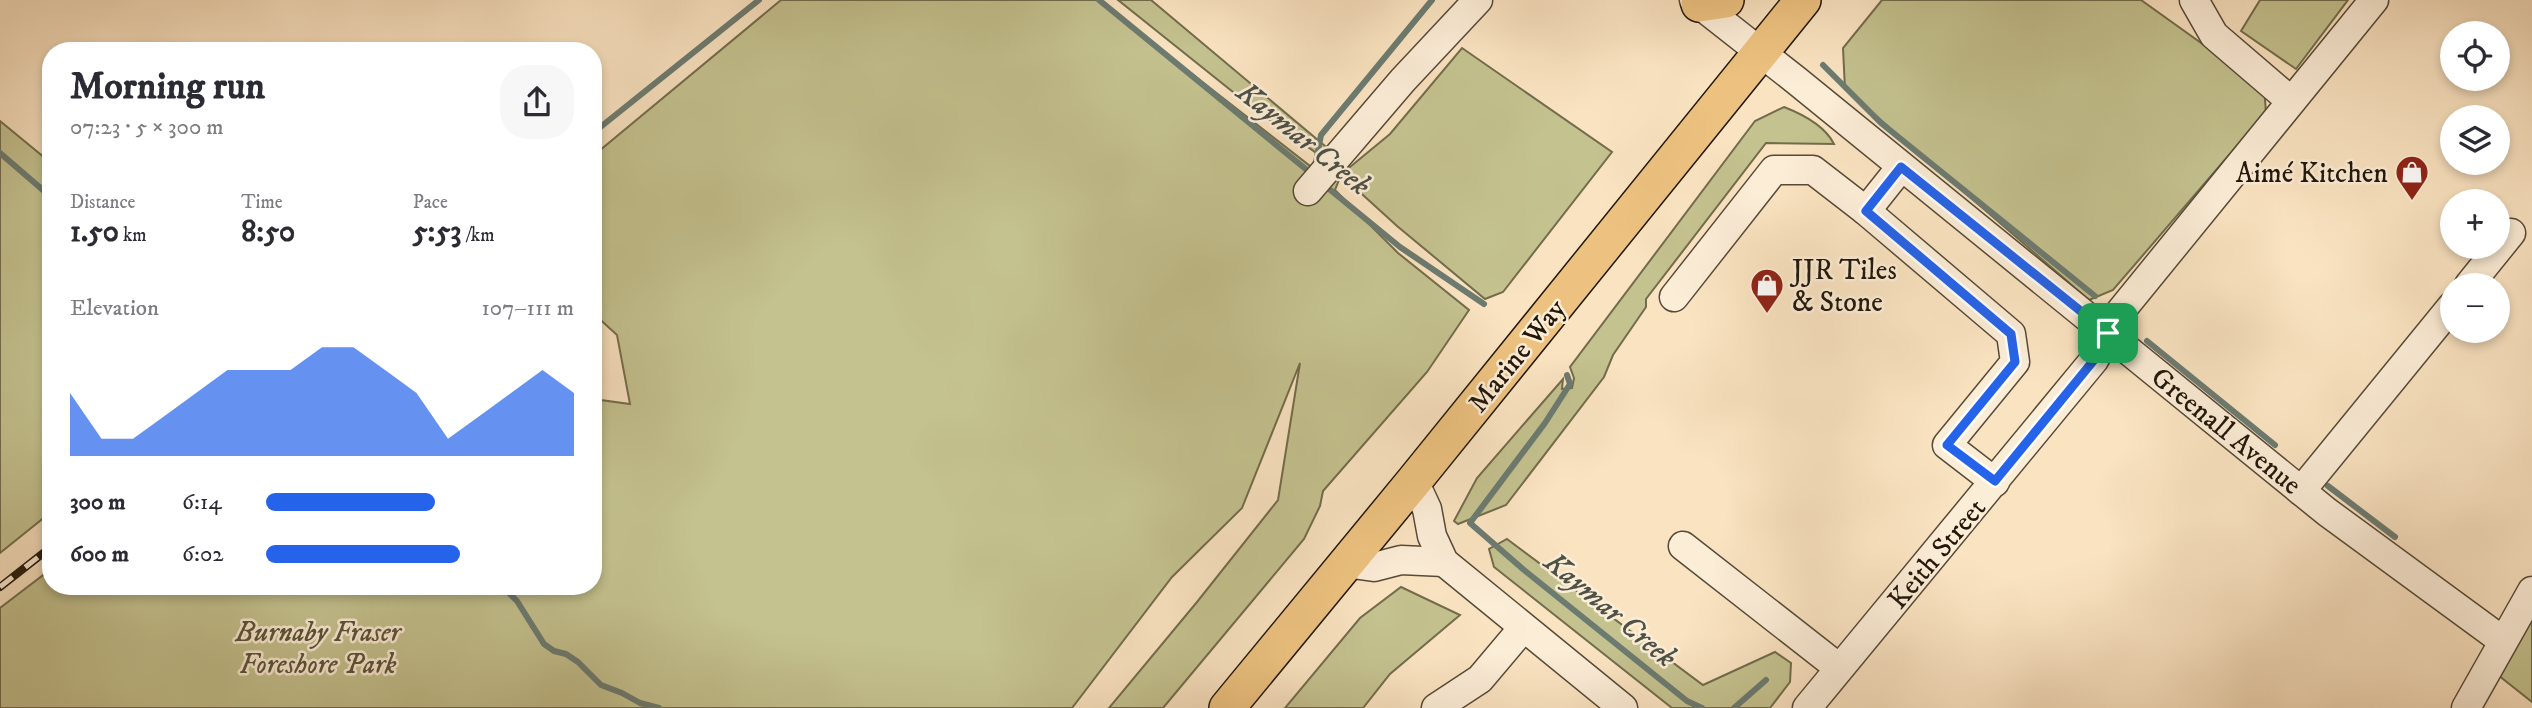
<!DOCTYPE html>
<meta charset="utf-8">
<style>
body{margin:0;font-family:"IM FELL DW Pica",serif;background:#f7f7f7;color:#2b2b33;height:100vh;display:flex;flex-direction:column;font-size:26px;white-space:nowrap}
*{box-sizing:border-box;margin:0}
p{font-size:23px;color:#7c7c81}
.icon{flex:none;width:38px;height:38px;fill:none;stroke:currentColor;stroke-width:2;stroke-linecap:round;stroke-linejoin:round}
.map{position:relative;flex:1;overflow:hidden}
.sheet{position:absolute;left:42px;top:42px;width:560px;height:553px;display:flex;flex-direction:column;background:#fff;border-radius:28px;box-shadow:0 4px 10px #0003}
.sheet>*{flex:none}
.controls{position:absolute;left:2440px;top:21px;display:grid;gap:14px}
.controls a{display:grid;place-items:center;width:70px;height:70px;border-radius:50%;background:#fff;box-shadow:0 4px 10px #0003;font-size:35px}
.pin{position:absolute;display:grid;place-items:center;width:60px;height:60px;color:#fff;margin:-30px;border-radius:14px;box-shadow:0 4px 10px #0006}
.round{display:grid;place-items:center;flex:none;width:74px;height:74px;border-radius:28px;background:#f7f7f7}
.head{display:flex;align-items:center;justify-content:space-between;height:119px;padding:0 28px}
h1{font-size:38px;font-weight:800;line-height:52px}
.stats{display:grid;grid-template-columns:repeat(3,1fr);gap:10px;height:119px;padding:7px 28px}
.stats div{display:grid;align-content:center}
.stats b{font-size:30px;font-weight:800}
.stats small{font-size:19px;font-weight:400}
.stats p{font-size:19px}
.chart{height:196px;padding:14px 28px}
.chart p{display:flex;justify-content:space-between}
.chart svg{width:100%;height:126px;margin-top:7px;fill:#2563eb;opacity:.7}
ul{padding:0 28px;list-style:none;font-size:23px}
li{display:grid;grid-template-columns:112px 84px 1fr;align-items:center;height:52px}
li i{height:18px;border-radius:9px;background:#2563eb}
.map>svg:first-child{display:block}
.green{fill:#c4c28f;stroke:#726c4c;stroke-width:2}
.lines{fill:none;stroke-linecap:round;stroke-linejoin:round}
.stream{stroke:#6c7b71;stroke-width:6}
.minor-casing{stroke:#574a38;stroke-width:31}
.major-casing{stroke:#21170a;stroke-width:38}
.minor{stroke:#fcedd7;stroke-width:28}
.major{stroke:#edc280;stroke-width:35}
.rail-casing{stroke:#21170a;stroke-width:8}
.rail{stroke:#fcedd7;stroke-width:5;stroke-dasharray:16;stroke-linecap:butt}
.route-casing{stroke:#fff;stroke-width:14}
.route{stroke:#2563eb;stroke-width:9}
.labels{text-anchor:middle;stroke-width:5;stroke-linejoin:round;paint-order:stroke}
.poi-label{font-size:28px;fill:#21170a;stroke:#fcedd7;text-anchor:end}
.street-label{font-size:28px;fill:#21170a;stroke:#fcedd7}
.park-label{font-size:28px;font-style:italic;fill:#5a5339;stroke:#fcedd7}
.water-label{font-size:30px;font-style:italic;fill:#4d5146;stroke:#fcedd7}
</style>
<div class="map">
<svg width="2532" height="708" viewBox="0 0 2532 708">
<rect width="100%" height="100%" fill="#fae3c1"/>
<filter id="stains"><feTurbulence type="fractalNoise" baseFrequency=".00286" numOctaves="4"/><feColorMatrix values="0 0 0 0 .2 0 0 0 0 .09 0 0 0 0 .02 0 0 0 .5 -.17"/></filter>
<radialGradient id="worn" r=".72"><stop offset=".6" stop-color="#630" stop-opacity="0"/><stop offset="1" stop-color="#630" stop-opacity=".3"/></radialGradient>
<!-- green -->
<g class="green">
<polygon points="781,0 1097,0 1314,169 1319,155 1253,108 1118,0 1151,0 1350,167 1390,134 1462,48 1612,152 1503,292 1485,299 1397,226 1341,175 1335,190 1398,253 1469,310 1427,372 1323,491 1320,506 1304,539 1163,708 1109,708 1197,602 1278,500 1300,363 1242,508 1172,577 1072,708 0,708 0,608 51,569 51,586 593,586 593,399 630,404 617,335 593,313 593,156"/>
<polygon points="1882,0 2141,0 2264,88 2266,112 2113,290 2089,300 1845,89 1843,48"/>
<polygon points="2260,0 2348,0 2296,69 2241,31"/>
<path d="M1784,107C1802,114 1825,126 1834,144L1766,143L1646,299V307L1613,355L1604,377L1506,505L1458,524L1454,521L1477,478L1563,379L1562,389L1572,388L1574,378L1570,367L1755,121Z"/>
<polygon points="0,121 51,163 51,512 0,553"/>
<polygon points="1507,539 1703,685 1775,652 1791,663 1790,682 1770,708 1672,708 1494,567 1489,549"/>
<polygon points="1401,587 1460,615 1390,674 1363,708 1285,708 1360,618"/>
<polygon points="2532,614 2532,702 2498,675"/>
</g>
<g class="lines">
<!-- stream -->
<g class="stream">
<polyline points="1099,0 1313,175"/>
<polyline points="1823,65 1881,123 2095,296"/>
<polyline points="593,133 759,0"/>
<polyline points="0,153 51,197"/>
<polyline points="1315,167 1321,135 1432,0"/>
<polyline points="1323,184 1400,247 1484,304"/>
<polyline points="2147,341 2275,445"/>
<polyline points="1567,375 1570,384 1545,423 1470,523 1524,570 1687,701 1702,708"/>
<polyline points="2328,486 2395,537"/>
<polyline points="496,586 508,592 517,601 544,644 554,651 566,654 578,662 601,685 622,693 640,703 659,708"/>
<polyline points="1734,708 1766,680"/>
</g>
<defs>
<g id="minor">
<polyline points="1694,0 1797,81 2327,512 2503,641"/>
<polyline points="2194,0 2214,35 2291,101"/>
<polyline points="1308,191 1403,80 1478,0"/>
<polyline points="1866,211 2011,334 2015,362 1947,445 1995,482"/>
<polyline points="2469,285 2511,233"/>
<polyline points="1674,297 1774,170 1813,170 1866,211 1901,167"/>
<polyline points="1414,481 1427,509 1432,536 1444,562 1623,708"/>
<polyline points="2301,491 2452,306"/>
<polyline points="1683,546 1839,668"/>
<polyline points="1345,563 1374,567 1401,560 1444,562"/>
<polyline points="1436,708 1480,679 1523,628"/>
<polyline points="1807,708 2094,360 2120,312 2374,0"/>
<polyline points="2466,708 2532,591"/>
</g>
<g id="major">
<polyline points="1699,4 1726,0"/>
<polyline points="1227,708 1414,481 1803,0"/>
</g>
</defs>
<!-- minor casing -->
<use href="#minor" class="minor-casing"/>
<!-- major casing -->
<use href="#major" class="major-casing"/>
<!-- minor -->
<use href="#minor" class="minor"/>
<!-- major -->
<use href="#major" class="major"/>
<defs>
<polyline id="rail" points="0,587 51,547"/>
</defs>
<!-- rail casing -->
<use href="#rail" class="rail-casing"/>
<!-- rail -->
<use href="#rail" class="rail"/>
</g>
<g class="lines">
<defs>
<polygon id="route" points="1901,167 2108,333 2094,360 1995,481 1947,445 2015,362 2011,334 1866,211"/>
</defs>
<!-- route casing -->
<use href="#route" class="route-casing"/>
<!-- route -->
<use href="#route" class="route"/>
</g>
<!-- icons -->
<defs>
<symbol id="shop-pin" viewBox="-11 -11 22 30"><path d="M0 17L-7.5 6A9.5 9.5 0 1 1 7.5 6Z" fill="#8f2418" stroke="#fcedd7"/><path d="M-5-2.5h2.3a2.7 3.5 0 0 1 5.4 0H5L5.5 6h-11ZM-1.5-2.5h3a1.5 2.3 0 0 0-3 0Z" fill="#fff"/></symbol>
</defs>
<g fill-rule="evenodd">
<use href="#shop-pin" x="2393" y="153" width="38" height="52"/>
<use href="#shop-pin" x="1748" y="266" width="38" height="52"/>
</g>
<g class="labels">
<!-- poi labels -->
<g class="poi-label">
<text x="2388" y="182">Aimé Kitchen</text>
<text x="1792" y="279" text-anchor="start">JJR Tiles<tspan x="1792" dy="32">&amp; Stone</tspan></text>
</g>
<!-- street labels -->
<g class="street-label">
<text transform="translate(1516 355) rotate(-51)" y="10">Marine Way</text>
<text transform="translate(2227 430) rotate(39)" y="10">Greenall Avenue</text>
<text transform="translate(1936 553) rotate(-50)" y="10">Keith Street</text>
</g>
<!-- park labels -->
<g class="park-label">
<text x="318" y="641">Burnaby Fraser<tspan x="318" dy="32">Foreshore Park</tspan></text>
</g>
<!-- water labels -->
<g class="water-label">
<text transform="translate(1304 138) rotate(39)" y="10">Kaymar Creek</text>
<text transform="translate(1611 609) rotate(40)" y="10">Kaymar Creek</text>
</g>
</g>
<rect width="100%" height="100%" filter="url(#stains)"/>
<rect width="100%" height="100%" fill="url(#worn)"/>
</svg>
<div class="controls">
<a><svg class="icon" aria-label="locate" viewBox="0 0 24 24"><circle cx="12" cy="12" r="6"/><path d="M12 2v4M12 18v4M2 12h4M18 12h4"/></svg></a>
<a><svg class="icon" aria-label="layers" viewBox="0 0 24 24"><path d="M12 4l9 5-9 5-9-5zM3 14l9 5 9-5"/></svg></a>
<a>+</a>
<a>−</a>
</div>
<div class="pin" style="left:2108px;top:333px;background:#1e9e55"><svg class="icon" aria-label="arrive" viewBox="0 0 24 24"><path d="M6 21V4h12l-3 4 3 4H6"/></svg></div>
<section class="sheet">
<div class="head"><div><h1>Morning run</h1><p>07:23 · 5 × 300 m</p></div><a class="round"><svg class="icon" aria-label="share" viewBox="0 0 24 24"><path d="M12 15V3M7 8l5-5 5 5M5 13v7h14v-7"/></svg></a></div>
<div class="stats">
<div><p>Distance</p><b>1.50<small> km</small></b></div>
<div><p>Time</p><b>8:50</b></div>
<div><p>Pace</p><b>5:53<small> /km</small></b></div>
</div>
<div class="chart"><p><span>Elevation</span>107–111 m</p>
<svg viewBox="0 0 160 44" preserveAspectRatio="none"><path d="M0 44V22L10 38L20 38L30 30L40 22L50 14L60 14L70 14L80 6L90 6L100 14L110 22L120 38L130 30L140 22L150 14L160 22V44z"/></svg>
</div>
<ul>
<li><b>300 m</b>6:14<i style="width:55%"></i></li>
<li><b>600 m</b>6:02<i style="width:63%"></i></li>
</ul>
</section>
</div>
